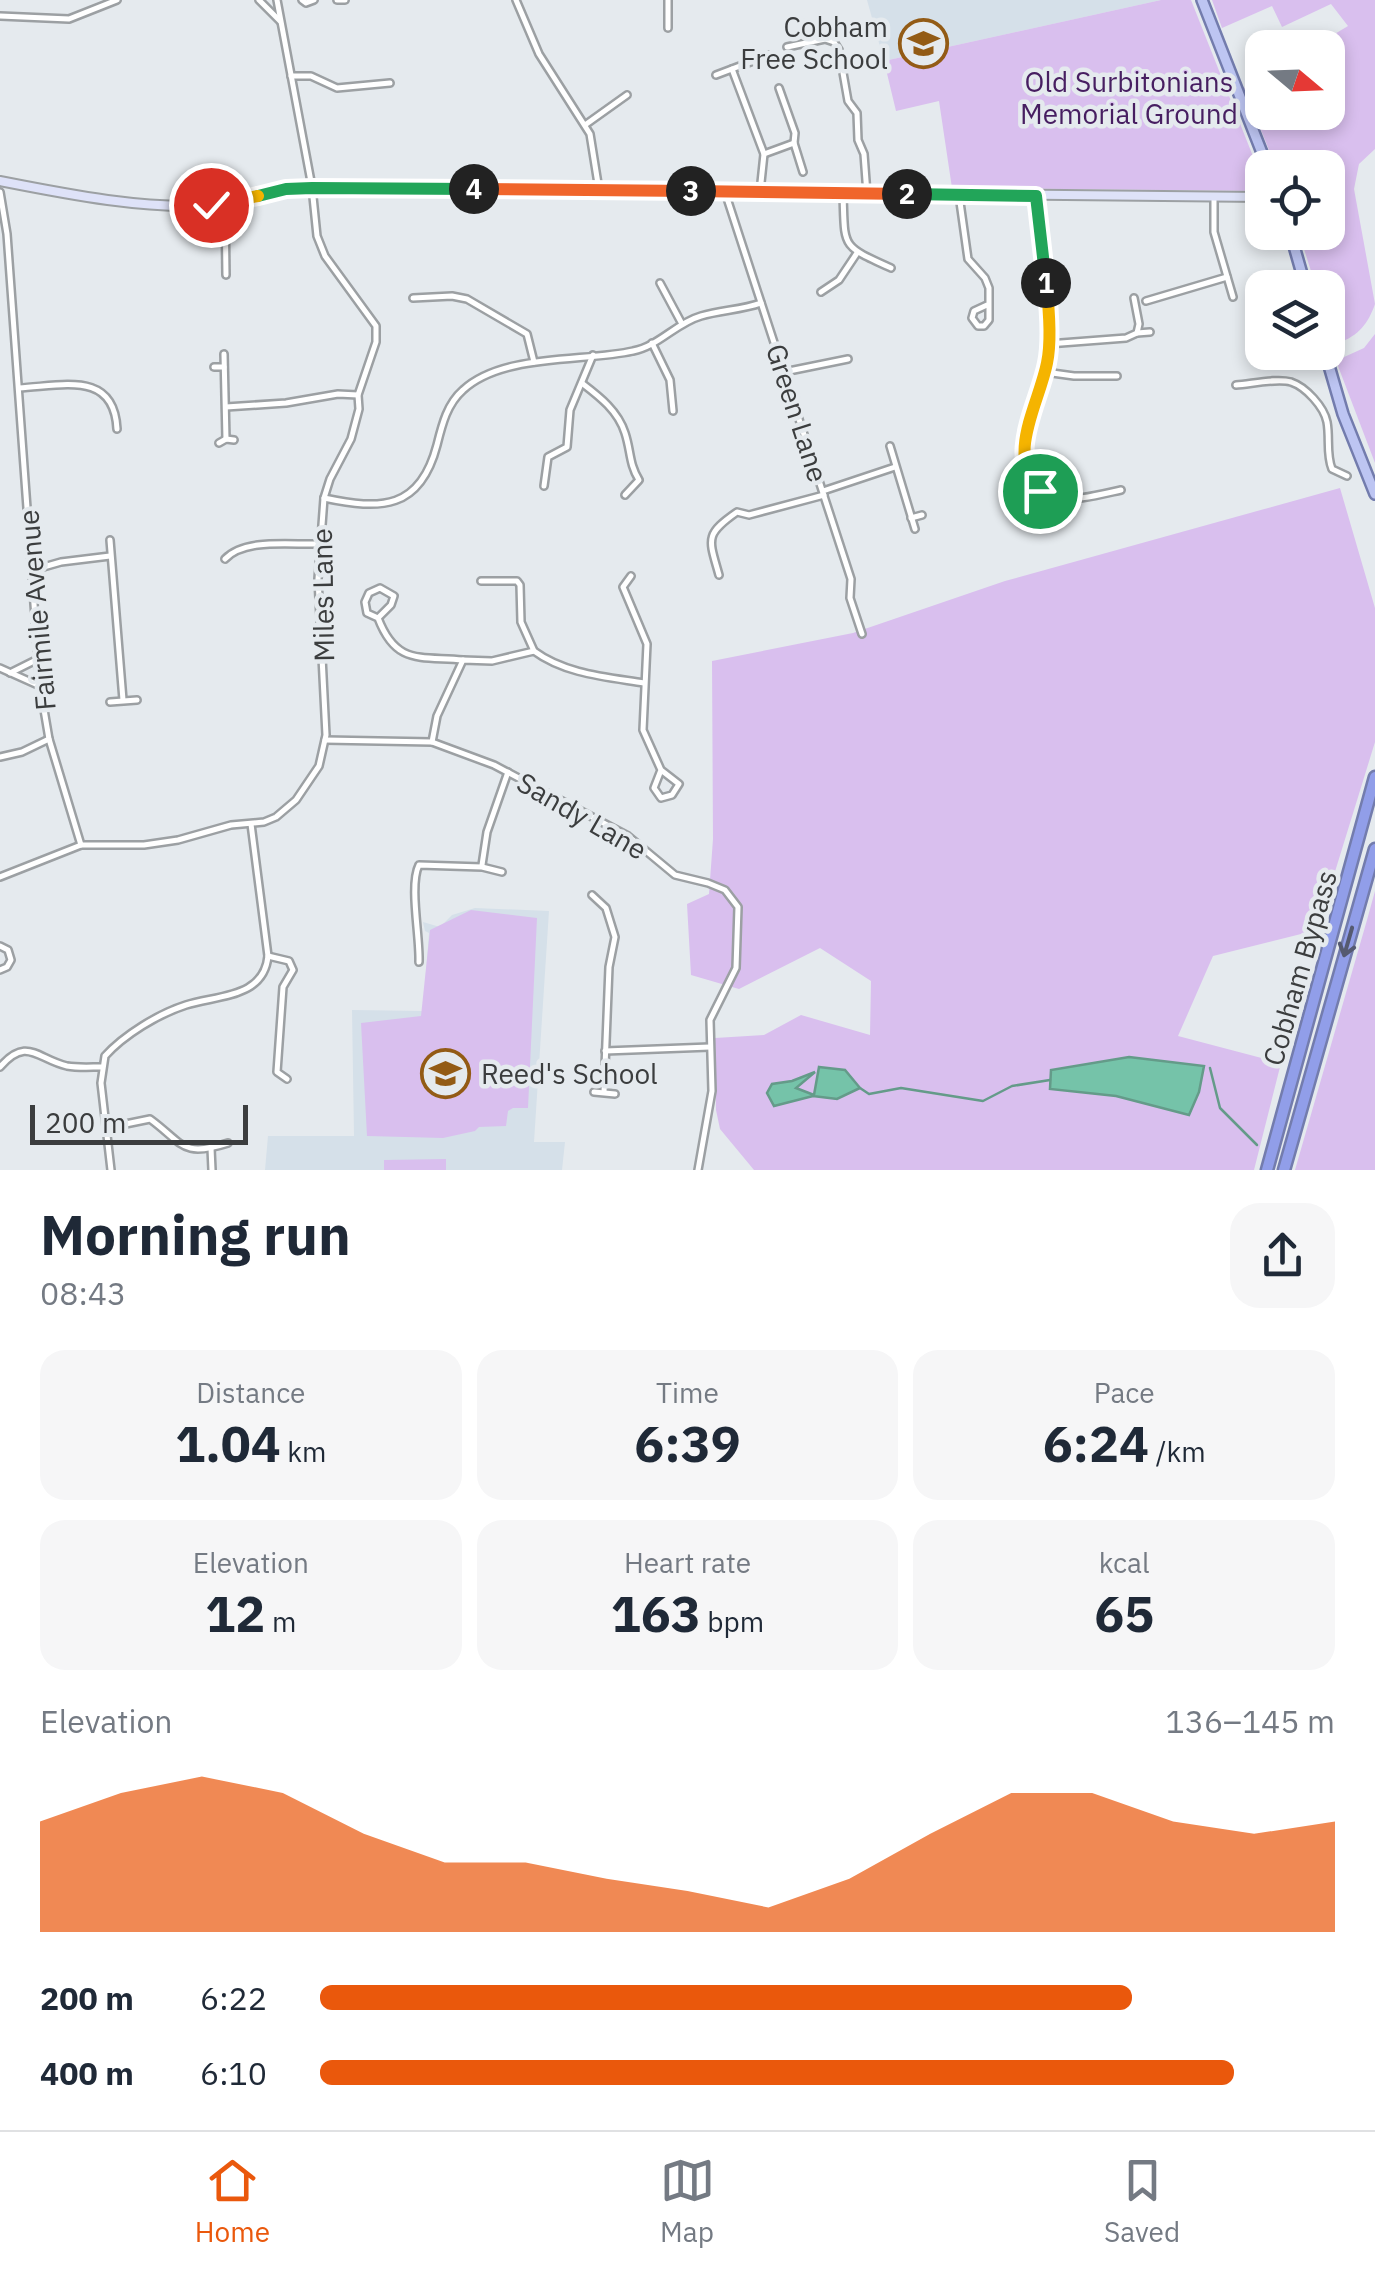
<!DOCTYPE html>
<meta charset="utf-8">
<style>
body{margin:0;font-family:"IBM Plex Sans",sans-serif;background:#f6f6f7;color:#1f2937;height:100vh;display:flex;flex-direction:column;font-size:38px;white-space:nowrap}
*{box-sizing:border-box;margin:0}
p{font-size:32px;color:#747a83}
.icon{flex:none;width:55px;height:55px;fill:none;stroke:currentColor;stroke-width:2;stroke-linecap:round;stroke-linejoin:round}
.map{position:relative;height:1170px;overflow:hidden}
.panel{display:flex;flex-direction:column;background:#fff;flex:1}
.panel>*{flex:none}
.needle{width:65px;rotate:109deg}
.controls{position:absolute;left:1245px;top:30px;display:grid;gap:20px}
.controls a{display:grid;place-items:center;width:100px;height:100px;border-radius:20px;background:#fff;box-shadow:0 5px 15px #0003;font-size:50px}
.scale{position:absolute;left:30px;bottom:25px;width:218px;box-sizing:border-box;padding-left:10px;border:5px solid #3b3d3e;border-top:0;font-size:28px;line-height:35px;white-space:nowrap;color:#3b3d3e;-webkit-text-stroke:8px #e5eaee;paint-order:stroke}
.pin{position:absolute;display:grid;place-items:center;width:85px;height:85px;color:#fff;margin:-42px;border:5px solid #fff;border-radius:50%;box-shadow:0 2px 10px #0007}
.km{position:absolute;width:50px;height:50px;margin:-25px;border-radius:50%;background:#222;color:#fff;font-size:28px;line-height:50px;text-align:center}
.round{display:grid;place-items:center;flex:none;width:105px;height:105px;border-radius:30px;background:#f6f6f7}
.overview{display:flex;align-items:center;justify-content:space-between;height:170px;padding:0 40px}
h1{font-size:55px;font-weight:700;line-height:75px}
.figures{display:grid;grid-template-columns:repeat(3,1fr);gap:15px;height:170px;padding:10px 40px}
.figures div{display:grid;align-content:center;border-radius:25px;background:#f6f6f7;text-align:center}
.figures b{font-size:50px;font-weight:700}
.figures small{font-size:28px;font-weight:400}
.figures p{font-size:28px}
.chart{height:280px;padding:20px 40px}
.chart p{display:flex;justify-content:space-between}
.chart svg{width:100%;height:180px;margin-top:10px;fill:#ea580c;opacity:.7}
ul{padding:0 40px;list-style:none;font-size:32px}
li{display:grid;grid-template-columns:160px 120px 1fr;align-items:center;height:75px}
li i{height:25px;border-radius:12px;background:#ea580c}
.tab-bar{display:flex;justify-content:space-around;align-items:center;height:140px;border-top:2px solid #e0e1e3;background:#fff;font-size:28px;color:#747a83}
.tab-bar a{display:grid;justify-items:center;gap:5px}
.tab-bar .current{color:#ea580c}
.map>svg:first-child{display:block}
.built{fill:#d5e0e9}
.green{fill:#d9bfee}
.water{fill:#75c3a9;stroke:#649b89;stroke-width:2.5}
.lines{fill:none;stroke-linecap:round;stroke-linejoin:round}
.stream{stroke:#649b89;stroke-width:2.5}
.street-casing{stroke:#9ca0a3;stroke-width:10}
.secondary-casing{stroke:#9ca0a3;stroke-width:12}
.primary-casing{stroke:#737cad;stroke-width:14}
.highway-casing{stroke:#737cad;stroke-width:15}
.street{stroke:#fff;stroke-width:5}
.secondary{stroke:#dee2f8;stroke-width:8}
.primary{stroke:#bdc5f2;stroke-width:9}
.highway{stroke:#919ee9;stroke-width:10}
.oneway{stroke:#555a71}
.split-1-casing{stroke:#fff;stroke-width:20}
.split-2-casing{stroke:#fff;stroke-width:20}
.split-3-casing{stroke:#fff;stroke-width:20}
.split-4-casing{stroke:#fff;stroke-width:20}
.split-5-casing{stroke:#fff;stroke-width:20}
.split-6-casing{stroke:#fff;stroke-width:20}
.split-1{stroke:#f5b400;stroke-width:12}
.split-2{stroke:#22a559;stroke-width:12}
.split-3{stroke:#f0652b;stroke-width:12}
.split-4{stroke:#f0652b;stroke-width:12}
.split-5{stroke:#22a559;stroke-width:12}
.split-6{stroke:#f5b400;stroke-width:12}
.labels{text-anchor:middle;stroke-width:9;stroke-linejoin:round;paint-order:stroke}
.poi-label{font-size:28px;fill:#3b3d3e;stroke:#e5eaee;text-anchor:end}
.park-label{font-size:28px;fill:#471e61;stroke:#e5eaee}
.street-label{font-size:28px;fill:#3b3d3e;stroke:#e5eaee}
</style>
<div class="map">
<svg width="1375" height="1170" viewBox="0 0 1375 1170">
<rect width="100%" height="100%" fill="#e5eaee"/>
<!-- built -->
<g class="built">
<polygon points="867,0 1161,0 884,61"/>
<polygon points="475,908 549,911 534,1142 565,1142 562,1170 265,1170 268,1136 354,1136 352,1010 423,1011 429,933 425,931 423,922 440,927 452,915"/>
</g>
<!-- green -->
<g class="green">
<polygon points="1161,0 1191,0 1262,179 1262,191 952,188 939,101 896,111 884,61"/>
<path d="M1212,0H1375V149L1359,164L1354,189L1375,304C1368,324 1359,335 1339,343L1332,340L1328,327V288L1316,287L1299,233L1328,232V168L1276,167L1244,88L1262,77V112H1328V48L1313,47L1348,26L1331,4L1282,27L1272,6L1222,28Z"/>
<polygon points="1375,334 1375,463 1338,366 1342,358 1364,348"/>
<polygon points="1340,488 1375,608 1375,742 1317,930 1213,956 1178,1036 1281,1063 1254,1170 754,1170 720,1129 716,1110 715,1038 764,1035 801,1015 870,1035 871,981 820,948 739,989 691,975 687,904 709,894 713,839 712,661 853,633 1005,581"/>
<polygon points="1375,891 1375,1170 1295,1170 1367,920"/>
<polygon points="471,910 537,918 528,1108 513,1108 508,1111 506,1126 479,1127 475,1131 443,1138 367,1136 361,1023 421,1016 430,930"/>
<polygon points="446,1159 446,1170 384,1170 384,1160"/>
</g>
<!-- water -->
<g class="water">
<polygon points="1129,1057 1204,1066 1199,1092 1189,1115 1116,1096 1050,1089 1051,1070"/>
<polygon points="819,1067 845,1070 860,1088 837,1099 813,1096 774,1106 767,1093 772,1084 792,1081 815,1072 796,1088 814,1095"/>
</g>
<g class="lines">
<!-- stream -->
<g class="stream">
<polyline points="1210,1068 1220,1108 1257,1145"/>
<polyline points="860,1088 869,1094 901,1088 983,1101 1012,1086 1050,1080"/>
</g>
<defs>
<g id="street">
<polyline points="259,0 280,21"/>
<polyline points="302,0 306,3 314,0"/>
<polyline points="337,0 345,0"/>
<polyline points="516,0 539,54 590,134 599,190"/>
<polyline points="668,0 668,28"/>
<polyline points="0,16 69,19 117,0"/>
<polyline points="787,47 825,39 834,42 839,50 848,101 857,113 858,140 864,154 867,194"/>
<polyline points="732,69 764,154 760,192"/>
<polyline points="716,75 769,55"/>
<polyline points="291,76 311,76 337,88 390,83"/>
<polyline points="779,88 795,133 794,143"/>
<polyline points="585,125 627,95"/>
<polyline points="764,154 794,143 803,172"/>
<polyline points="0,192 7,234 40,686 49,739 81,845"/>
<polyline points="725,192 851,579 850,598 862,634"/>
<path d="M843,194C845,248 840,245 891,268"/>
<polyline points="959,195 968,259 985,278 989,288 989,320 984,326 978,326 972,318 974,311 987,305"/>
<path d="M1036,196L1048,299V361L1023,452C1023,516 1080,499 1121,490"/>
<polyline points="1214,198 1214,232 1233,297"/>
<polyline points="225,204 226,275"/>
<polyline points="660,283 682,324"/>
<polyline points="821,292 839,280 857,253"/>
<polyline points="413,298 452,296 467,299 527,334 534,362"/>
<polyline points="1146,301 1227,277"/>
<polyline points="1137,333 1150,332"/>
<polyline points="652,343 670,380 673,411"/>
<polyline points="1048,344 1126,338 1137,333 1139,324 1134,298"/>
<polyline points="224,354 226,439"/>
<polyline points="214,367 224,367"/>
<polyline points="784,372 848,359"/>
<polyline points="1045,372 1074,376 1117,376"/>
<path d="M583,384C600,397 618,411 625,433C631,451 629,464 639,480L625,495"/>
<path d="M1236,385C1251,384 1277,378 1291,382C1306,387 1324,407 1327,422C1330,438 1326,454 1332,469L1347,476"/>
<path d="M19,388C62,386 114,370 117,429"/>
<polyline points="226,407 286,403 338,394 358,395"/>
<polyline points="219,443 226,439 234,440"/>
<polyline points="890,446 915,529"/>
<polyline points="544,486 548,457 567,447 570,410 593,355"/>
<polyline points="823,491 895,467"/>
<path d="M324,498C381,510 420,510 437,445C442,425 447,404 463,390C503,353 585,362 633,351C659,346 676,323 701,316C721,310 741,310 761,303"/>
<polyline points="911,518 922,515"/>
<polyline points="110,540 123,700"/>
<path d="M225,559C245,538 291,545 318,544"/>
<polyline points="33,570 61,562 110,556"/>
<path d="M719,575C709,539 704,535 737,512L749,515L824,495"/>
<polyline points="631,576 623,587 647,644 643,730 661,770 679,784 672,795 661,798 654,788 661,770"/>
<polyline points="481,581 517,581 520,585 521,622 534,651"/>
<path d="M378,618L391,605L394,596L380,588L369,593L365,602L367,613L378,618C396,665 419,656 463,660"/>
<polyline points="0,668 40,686"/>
<polyline points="10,673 38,659"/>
<polyline points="110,702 137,700"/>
<polyline points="325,740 432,742 494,765 628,836 675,875 708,883 725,890 738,907 736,968 710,1020 712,1091 698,1170"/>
<path d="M432,742L437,716L463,660L492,661L534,651C565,674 607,677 644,683"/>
<polyline points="0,757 22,752 49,739"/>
<polyline points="482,865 487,832 508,772"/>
<polyline points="0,877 81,845 144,845 178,840 231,825 264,822 276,817 296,800 319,766 326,735 318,579 324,498 330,479 351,439 359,409 358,395 376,342 376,326 325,256 317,236 312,187 277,0"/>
<polyline points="592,895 606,908 615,937 609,967 604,1092"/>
<polyline points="0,946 8,950 11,960 7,967 0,970"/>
<polyline points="268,956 289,961 293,970 283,987 277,1072 287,1079"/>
<path d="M419,962C420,936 409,885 419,865L482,867L502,872"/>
<polyline points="605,1051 710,1047"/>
<path d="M0,1067C27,1036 37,1059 67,1066C78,1068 91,1067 101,1067"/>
<polyline points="594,1092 615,1094"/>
<path d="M106,1128L150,1119C183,1143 181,1158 228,1143"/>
<polyline points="211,1148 212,1170"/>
<path d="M111,1170L101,1083L105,1056C124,1035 158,1014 186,1005C218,995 264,998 268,956L251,824"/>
</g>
<path id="secondary" d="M0,181C66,194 146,210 214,205C247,202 278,189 312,187L1262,197"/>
<g id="primary">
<polyline points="1202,0 1268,168"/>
<polyline points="1290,232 1306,288"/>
<polyline points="1325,352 1343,414 1375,494"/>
</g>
<g id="highway">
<polyline points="1267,1170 1375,777"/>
<polyline points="1284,1170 1375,849"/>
</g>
</defs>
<!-- street casing -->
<use href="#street" class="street-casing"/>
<!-- secondary casing -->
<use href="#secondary" class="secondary-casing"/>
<!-- primary casing -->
<use href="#primary" class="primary-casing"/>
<!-- highway casing -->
<use href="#highway" class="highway-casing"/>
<!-- street -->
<use href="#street" class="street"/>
<!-- secondary -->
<use href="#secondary" class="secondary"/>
<!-- primary -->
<use href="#primary" class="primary"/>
<!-- highway -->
<use href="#highway" class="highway"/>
</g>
<!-- one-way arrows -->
<defs><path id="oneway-shaft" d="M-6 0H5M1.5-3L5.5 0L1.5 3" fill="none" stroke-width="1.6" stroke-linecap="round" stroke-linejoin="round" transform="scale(2.5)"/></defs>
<use class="oneway" href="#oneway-shaft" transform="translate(1348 942) rotate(106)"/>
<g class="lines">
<defs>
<path id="split-1" d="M1040,491C1005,456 1039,404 1047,363C1052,339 1049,308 1046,283"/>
<polyline id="split-2" points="907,194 1036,196 1046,283"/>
<polyline id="split-3" points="691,191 907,194"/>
<polyline id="split-4" points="474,189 691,191"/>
<polyline id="split-5" points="258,196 286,189 312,188 474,189"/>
<polyline id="split-6" points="211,205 258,196"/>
</defs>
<!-- split-1 casing -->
<use href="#split-1" class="split-1-casing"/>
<!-- split-2 casing -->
<use href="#split-2" class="split-2-casing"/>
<!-- split-3 casing -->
<use href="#split-3" class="split-3-casing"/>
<!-- split-4 casing -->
<use href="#split-4" class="split-4-casing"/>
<!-- split-5 casing -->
<use href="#split-5" class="split-5-casing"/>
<!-- split-6 casing -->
<use href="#split-6" class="split-6-casing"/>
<!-- split-1 -->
<use href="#split-1" class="split-1"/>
<!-- split-2 -->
<use href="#split-2" class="split-2"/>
<!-- split-3 -->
<use href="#split-3" class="split-3"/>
<!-- split-4 -->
<use href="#split-4" class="split-4"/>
<!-- split-5 -->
<use href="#split-5" class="split-5"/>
<!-- split-6 -->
<use href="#split-6" class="split-6"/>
</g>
<!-- icons -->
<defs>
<symbol id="school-ring" viewBox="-11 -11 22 22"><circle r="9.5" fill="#e5eaee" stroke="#935b15" stroke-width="1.5"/><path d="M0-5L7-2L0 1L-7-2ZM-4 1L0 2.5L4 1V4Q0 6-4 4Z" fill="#935b15"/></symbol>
</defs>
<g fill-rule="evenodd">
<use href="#school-ring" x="896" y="16" width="55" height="55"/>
<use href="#school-ring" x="418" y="1046" width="55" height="55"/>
</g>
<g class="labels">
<!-- poi labels -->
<g class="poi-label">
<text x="888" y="37">Cobham<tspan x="888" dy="32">Free School</tspan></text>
<text x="481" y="1084" text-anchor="start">Reed's School</text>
</g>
<!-- park labels -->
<g class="park-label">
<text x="1129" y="92">Old Surbitonians<tspan x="1129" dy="32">Memorial Ground</tspan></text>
</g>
<!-- street labels -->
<g class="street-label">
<text transform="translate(797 413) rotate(72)" y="10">Green Lane</text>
<text transform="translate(323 595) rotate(-91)" y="10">Miles Lane</text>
<text transform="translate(37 610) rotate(-95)" y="10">Fairmile Avenue</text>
<text transform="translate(582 816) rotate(30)" y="10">Sandy Lane</text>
<text transform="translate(1300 968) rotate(-74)" y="10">Cobham Bypass</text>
</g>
</g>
</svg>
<div class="controls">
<a><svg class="needle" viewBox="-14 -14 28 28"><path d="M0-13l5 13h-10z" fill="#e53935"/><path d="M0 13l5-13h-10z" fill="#747a83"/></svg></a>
<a><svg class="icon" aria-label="locate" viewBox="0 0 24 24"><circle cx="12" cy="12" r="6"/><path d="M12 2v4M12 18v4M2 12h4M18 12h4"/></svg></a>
<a><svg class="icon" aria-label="layers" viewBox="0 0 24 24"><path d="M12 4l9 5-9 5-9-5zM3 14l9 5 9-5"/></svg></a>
</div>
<div class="scale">200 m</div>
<div class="pin" style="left:1040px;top:491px;background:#1e9e55"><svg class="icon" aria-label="arrive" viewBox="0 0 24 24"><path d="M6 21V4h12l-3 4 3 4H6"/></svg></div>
<div class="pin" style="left:211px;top:205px;background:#d93025"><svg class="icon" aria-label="check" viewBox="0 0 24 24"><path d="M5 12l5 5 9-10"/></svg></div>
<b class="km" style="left:1046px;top:283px">1</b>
<b class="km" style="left:907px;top:194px">2</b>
<b class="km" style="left:691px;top:191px">3</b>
<b class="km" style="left:474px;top:189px">4</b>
</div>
<section class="panel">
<div class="overview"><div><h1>Morning run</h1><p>08:43</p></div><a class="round"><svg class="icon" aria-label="share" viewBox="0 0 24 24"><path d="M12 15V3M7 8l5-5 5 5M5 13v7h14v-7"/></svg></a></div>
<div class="figures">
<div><p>Distance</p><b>1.04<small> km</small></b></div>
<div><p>Time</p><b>6:39</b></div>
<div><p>Pace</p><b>6:24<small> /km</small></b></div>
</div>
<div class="figures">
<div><p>Elevation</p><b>12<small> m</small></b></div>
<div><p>Heart rate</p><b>163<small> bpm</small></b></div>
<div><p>kcal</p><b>65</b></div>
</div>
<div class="chart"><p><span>Elevation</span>136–145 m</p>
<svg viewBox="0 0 160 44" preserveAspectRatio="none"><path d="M0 44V17L10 10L20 6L30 10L40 20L50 27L60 27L70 31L80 34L90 38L100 31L110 20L120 10L130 10L140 17L150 20L160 17V44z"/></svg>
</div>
<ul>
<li><b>200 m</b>6:22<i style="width:80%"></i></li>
<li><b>400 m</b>6:10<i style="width:90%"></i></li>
</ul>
</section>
<nav class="tab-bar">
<a class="current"><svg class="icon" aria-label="home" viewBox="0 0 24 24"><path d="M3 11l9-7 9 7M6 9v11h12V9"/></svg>Home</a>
<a><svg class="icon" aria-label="map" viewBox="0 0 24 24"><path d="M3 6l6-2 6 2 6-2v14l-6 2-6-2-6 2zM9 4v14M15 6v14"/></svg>Map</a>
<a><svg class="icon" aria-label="saved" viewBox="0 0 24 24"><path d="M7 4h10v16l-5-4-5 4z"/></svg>Saved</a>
</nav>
